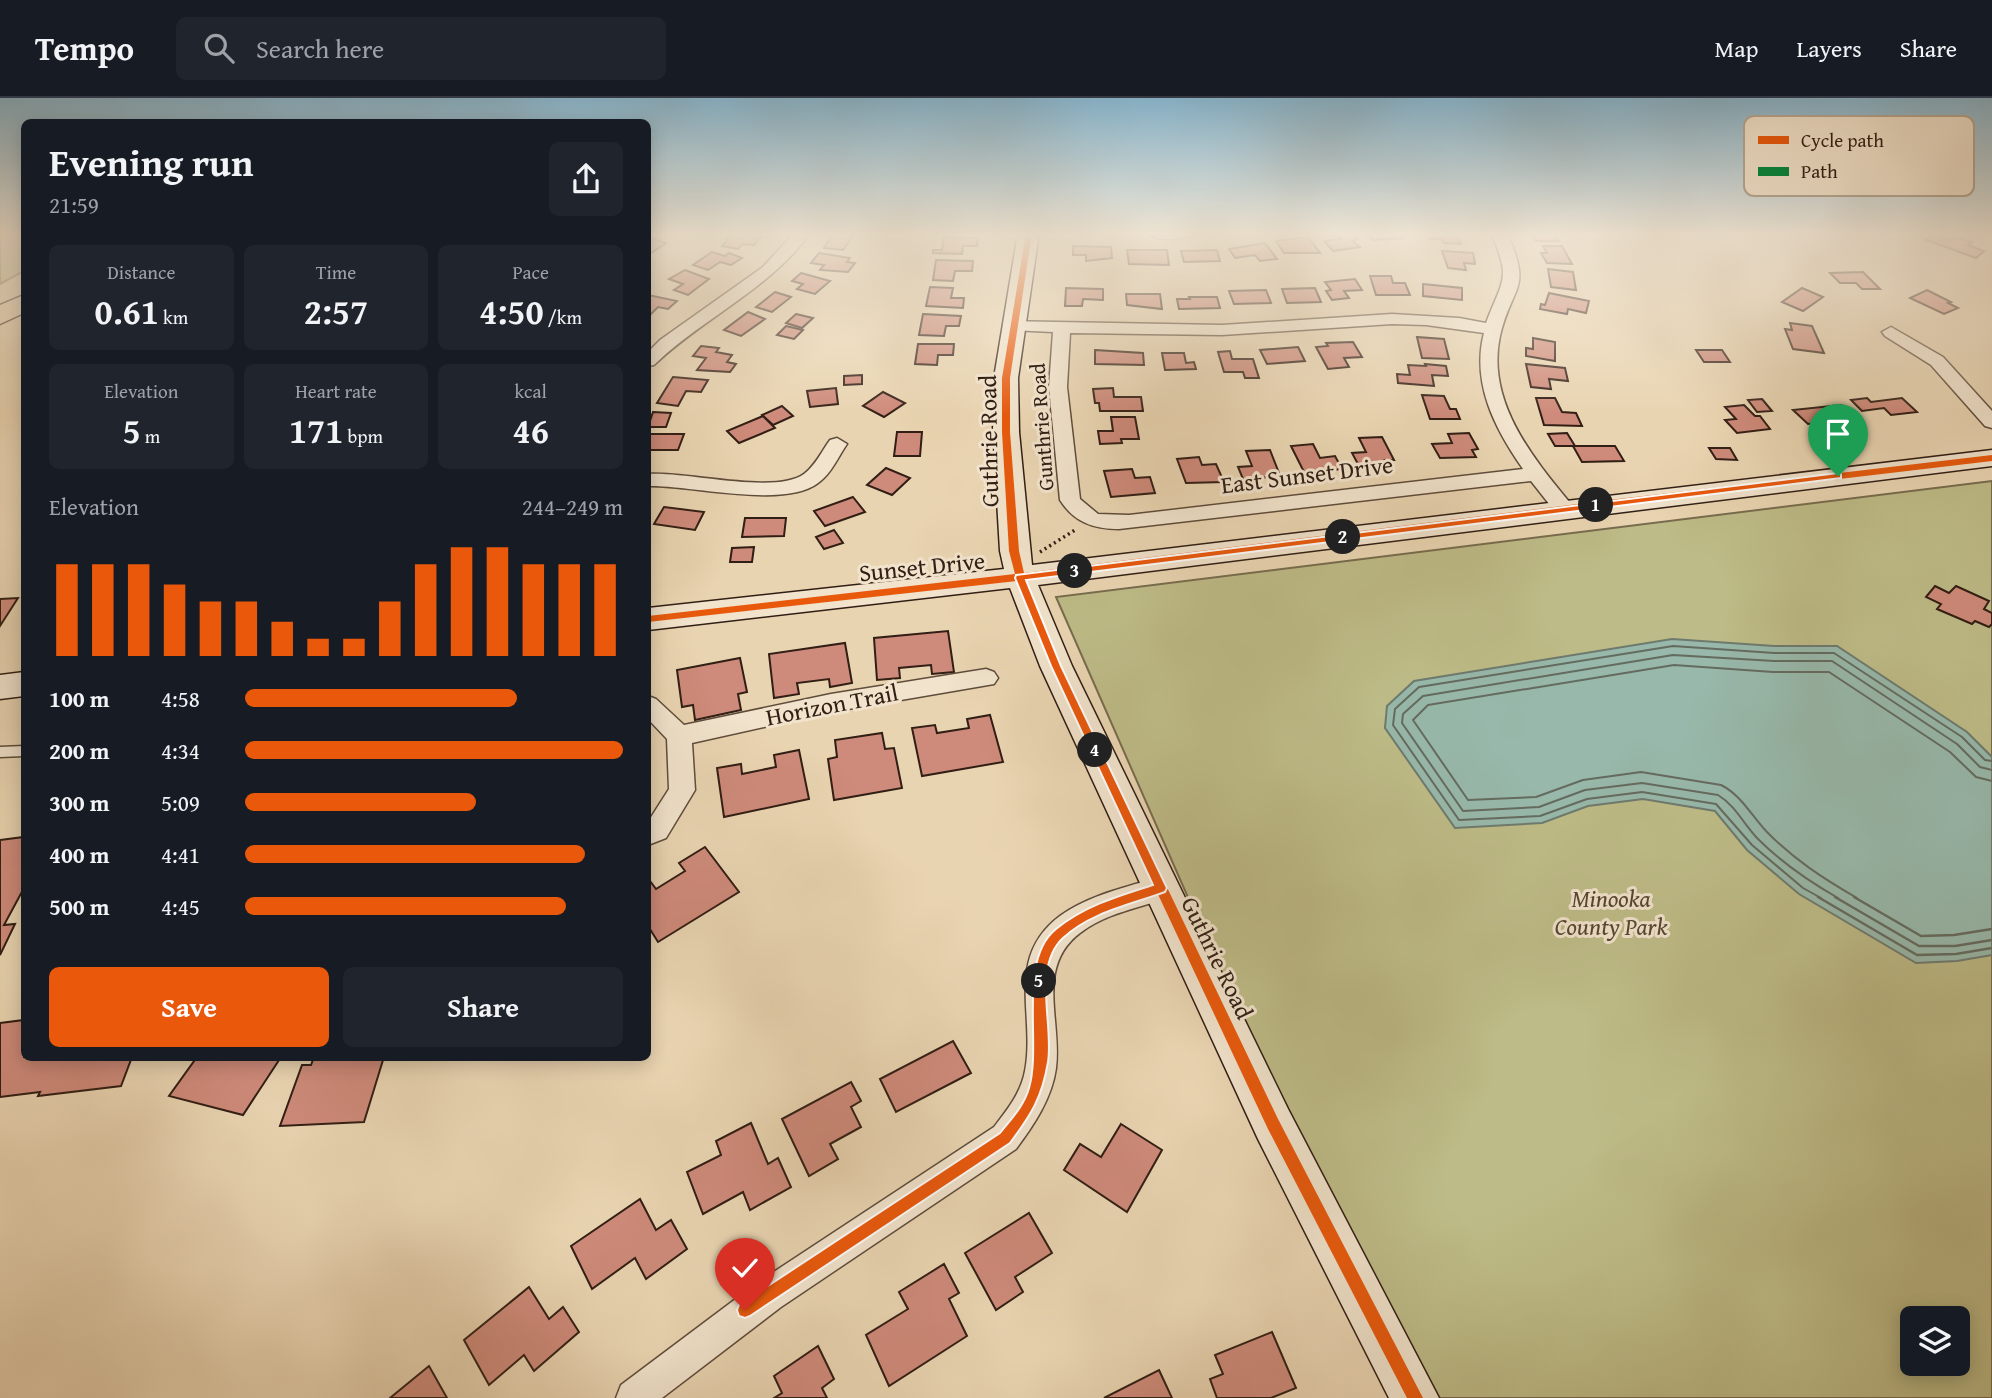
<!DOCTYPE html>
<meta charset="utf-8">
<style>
body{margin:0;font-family:"Gentium Book Plus",serif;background:#20242c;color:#f1f3f6;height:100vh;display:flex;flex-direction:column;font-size:26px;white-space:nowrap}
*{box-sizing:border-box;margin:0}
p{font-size:23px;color:#9ea1a6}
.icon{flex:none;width:38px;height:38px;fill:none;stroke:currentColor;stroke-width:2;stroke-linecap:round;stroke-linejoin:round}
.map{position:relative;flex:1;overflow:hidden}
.panel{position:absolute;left:21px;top:21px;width:630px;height:942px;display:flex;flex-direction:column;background:#171b24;border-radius:10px;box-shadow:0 4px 18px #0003}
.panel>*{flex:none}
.tools{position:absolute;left:1900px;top:1208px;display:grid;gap:14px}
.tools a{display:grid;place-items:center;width:70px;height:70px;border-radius:10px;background:#171b24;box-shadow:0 4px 18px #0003;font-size:35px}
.pin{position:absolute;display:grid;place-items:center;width:60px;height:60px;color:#fff;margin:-72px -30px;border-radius:50% 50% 50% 0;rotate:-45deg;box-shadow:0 0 7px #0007}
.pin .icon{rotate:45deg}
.km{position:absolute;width:35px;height:35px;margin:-18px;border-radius:50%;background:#222;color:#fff;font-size:19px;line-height:35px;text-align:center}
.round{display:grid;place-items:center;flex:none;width:74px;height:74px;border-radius:10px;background:#20242c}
.head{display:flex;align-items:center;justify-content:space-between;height:119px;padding:0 28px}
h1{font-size:38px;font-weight:700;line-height:52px}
.stats{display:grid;grid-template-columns:repeat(3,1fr);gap:10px;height:119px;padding:7px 28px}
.stats div{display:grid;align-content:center;border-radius:10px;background:#20242c;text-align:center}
.stats b{font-size:35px;font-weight:700}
.stats small{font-size:19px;font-weight:400}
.stats p{font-size:19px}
.chart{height:196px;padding:14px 28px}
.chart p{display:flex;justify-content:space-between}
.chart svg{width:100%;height:126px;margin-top:7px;stroke:#ea580c;stroke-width:6}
.primary-button{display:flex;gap:14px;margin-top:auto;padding:14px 28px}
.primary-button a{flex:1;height:80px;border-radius:10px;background:#ea580c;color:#fff;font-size:28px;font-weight:700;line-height:80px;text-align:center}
.primary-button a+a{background:#20242c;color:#f1f3f6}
ul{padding:0 28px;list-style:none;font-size:23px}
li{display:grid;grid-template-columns:112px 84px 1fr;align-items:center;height:52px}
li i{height:18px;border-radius:9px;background:#ea580c}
header{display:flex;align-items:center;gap:42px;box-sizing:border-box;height:98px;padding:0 35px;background:#171b24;border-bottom:2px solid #363941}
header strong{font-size:33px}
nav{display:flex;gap:38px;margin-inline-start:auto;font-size:24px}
.search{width:490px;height:63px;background:#20242c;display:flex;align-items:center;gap:18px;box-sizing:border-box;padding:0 24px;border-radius:10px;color:#9ea1a6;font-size:26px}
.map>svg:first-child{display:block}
.green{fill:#bdbb87;stroke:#776c4e;stroke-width:2;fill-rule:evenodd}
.water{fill:#97b8aa;stroke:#6e7a6e;stroke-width:2}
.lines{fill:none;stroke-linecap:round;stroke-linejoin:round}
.shore-far1{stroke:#646b5f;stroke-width:2}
.shore{stroke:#646b5f;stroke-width:2.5}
.building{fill:#ce8a7a;stroke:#311e14;stroke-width:2}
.lane-casing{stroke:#5f4c3b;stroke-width:3}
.street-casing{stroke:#5f4c3b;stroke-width:3}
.secondary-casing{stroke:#311e14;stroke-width:3}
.primary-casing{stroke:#311e14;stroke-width:3}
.path{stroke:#311e14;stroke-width:3.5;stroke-dasharray:2 3.5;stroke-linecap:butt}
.lane{fill:#f1e3cc;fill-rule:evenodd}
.street{fill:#f1e3cc;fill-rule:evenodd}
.secondary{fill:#f1e3cc;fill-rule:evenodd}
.primary{fill:#e9d4b1;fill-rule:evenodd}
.quiet{stroke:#00873e;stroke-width:6;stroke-dasharray:13 6;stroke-linecap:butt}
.cycleway-casing{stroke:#f1e3cc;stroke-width:5}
.cycleway{fill:#e8590c;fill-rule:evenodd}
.route{fill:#ea580c;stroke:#fff;stroke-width:2}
.labels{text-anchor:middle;stroke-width:6;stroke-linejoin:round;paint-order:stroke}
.far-street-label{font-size:21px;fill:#311e14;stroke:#f1e3cc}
.street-label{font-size:24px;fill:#311e14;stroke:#f1e3cc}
.park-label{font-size:24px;font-style:italic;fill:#544531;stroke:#f1e3cc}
.key{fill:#f1e3cc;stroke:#b7a895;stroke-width:2}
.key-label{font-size:19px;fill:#311e14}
</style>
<header>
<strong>Tempo</strong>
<div class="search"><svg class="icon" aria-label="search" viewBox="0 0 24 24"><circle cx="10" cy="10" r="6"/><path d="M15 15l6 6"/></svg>Search here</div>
<nav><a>Map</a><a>Layers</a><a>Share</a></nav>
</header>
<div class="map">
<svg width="1992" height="1300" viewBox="0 0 1992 1300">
<rect width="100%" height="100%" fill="#e9d4b1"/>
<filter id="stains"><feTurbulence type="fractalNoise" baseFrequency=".00286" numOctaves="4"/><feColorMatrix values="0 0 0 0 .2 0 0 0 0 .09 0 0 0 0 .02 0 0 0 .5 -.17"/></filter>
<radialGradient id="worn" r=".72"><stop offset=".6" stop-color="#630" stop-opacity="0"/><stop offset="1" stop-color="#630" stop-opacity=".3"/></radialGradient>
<!-- green -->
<g class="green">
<polygon points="0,135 24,135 24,173 0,186"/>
<path d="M1992,383V1300H1435L1281,1011L1056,499ZM1913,1220H1958V1265H1913Z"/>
</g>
<!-- water -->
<polygon class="water" points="1672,541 1774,548 1837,548 1967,634 1992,659 1992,857 1957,863 1916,865 1799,796 1747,752 1715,713 1643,701 1588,708 1542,725 1455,730 1385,630 1387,608 1414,583"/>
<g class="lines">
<!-- shore-far1 -->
<g class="shore-far1">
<polyline points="1821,800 1803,790 1752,747 1716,706 1642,694 1587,701 1540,718 1459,722 1393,627 1395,611 1419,589 1673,548 1774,555 1834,555 1962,639 1985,662 1992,663"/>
<path d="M1838,800C1810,784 1782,765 1758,741C1744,727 1736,708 1718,697L1642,685L1585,692L1539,709L1463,713L1402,625L1403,616L1423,598L1673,557L1774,563H1832L1957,646L1980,669L1992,672"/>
<path d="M1857,800C1824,781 1793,761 1766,733C1751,717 1741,697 1721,687L1641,674L1583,682L1536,699L1468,702L1413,622L1428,607L1674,567L1773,574H1829L1950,654L1976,679L1992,683"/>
</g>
<!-- shore -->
<g class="shore">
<polyline points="1818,799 1917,857 1956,856 1992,850"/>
<polyline points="1835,799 1919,848 1955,848 1992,842"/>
<polyline points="1854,799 1921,838 1954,837 1992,831"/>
</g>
</g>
<!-- building -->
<g class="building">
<polygon points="733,135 736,135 761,139 754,147 743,146 738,151 722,148"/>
<polygon points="833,135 853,138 843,152 824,150"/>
<polygon points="1335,135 1353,135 1358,141 1352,142 1360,149 1333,153 1324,143 1341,141"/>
<polygon points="1367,135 1400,135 1403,140 1372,142"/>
<polygon points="1426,135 1456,135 1461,146 1444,145 1441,141 1429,141"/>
<polygon points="1531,135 1568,135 1568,137 1555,137 1559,143 1536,143"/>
<polygon points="1934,136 1952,142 1955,139 1972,144 1968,147 1984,153 1976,160 1926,142"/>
<polygon points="944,139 978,140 977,148 963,148 962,156 933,155 933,152 942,152"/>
<polygon points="1308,139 1320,155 1284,155 1276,143"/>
<polygon points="651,140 666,145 648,157 648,142"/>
<polygon points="1265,145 1277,161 1260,163 1255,157 1235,160 1229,151"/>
<polygon points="1073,148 1111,149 1112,160 1086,163 1086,157 1073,157"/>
<polygon points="1543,148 1562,148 1572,166 1547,165 1541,155 1547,155"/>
<polygon points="1127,152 1167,152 1169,167 1129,166"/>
<polygon points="1217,152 1220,163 1184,164 1181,153"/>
<polygon points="1442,153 1473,155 1475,166 1464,165 1466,172 1448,170"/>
<polygon points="712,154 725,158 729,155 742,160 731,167 720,164 708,172 693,167"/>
<polygon points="819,155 850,160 847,164 855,165 848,174 820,172 824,167 811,165"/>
<polygon points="936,162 973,163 972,173 955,173 953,183 933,182"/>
<polygon points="1548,171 1573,174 1576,192 1551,189"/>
<polygon points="685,172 709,181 688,197 674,192 683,186 669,181"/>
<polygon points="1863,174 1880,191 1862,191 1856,185 1840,185 1830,175"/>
<polygon points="801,175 830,183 815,196 797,191 803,186 792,183"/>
<polygon points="1370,178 1391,178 1393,185 1405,185 1410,197 1376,197"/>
<polygon points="1355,181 1362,192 1344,193 1349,200 1332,202 1326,193 1331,192 1325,184"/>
<polygon points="1423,186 1462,190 1462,202 1423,198"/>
<polygon points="930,189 953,190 951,200 964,200 963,210 926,208"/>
<polygon points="1066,190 1103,191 1103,202 1083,201 1082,208 1065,208"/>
<polygon points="1315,190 1321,204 1287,205 1282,191"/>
<polygon points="1802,190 1823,199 1803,213 1782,204"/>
<polygon points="1266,192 1271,205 1234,206 1229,193"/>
<polygon points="1927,192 1951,204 1948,205 1958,210 1944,216 1910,200"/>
<polygon points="775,194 791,199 772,214 756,209"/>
<polygon points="1549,195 1589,203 1586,215 1568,211 1567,216 1540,211 1541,206 1545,207"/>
<polygon points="1126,196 1160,196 1162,211 1127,207"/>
<polygon points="648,197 677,203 668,211 658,209 649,218"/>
<polygon points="1189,199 1217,199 1220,210 1179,211 1177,201 1190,201"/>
<polygon points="748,214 765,221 741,238 724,232"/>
<polygon points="796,216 813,220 802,230 786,225"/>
<polygon points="923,216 961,218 959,228 946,228 944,238 919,237"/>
<polygon points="1790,225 1812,228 1824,255 1793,251 1785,231 1792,232"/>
<polygon points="786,228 803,232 794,241 777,237"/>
<polygon points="1417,239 1444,241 1449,261 1422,260"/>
<polygon points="1533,240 1555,244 1555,263 1526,258 1526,250 1533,251"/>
<polygon points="1353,244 1362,259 1344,260 1349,269 1328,271 1316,249 1328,248 1326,245"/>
<polygon points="918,246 954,246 953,257 938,257 937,267 915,266"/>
<polygon points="701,248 719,250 716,254 732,257 727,264 736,266 730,274 697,272 706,260 693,258"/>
<polygon points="1298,249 1305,263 1267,266 1260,252"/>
<polygon points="1095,252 1143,255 1144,267 1095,266"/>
<polygon points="1696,252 1722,252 1730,264 1704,264"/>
<polygon points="1230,253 1232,261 1253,261 1259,280 1245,280 1243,274 1224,274 1218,254"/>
<polygon points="1162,255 1184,255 1186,265 1194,264 1196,271 1165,272"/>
<polygon points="1425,266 1446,268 1448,278 1432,277 1434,288 1398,285 1397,276 1410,277 1408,267 1426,268"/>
<polygon points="1526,266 1565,270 1568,283 1549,281 1551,291 1531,289"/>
<polygon points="862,277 862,286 844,287 844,278"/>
<polygon points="673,279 708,282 701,294 686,293 678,308 657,305"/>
<polygon points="836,290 838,306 810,309 807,293"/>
<polygon points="1113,290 1114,299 1141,299 1143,313 1100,313 1099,305 1095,305 1093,291"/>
<polygon points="883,294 905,305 884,319 863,308"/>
<polygon points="1422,297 1444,298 1450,311 1456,311 1460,321 1430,321"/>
<polygon points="1536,300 1555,300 1562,314 1576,315 1582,328 1544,327"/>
<polygon points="1867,300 1871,304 1902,300 1917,314 1891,317 1884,310 1862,313 1851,302"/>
<polygon points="1762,301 1772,313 1757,314 1748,302"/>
<polygon points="1744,307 1755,318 1760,318 1770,331 1737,335 1725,322 1736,321 1725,309"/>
<polygon points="1841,307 1852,317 1832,319 1836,323 1808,326 1793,312"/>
<polygon points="782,308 793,318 773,327 762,317"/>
<polygon points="653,314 671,315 666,329 648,329"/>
<polygon points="763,318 775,330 739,345 727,333"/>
<polygon points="1111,319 1135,319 1139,341 1121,341 1122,345 1100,346 1098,333 1113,333"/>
<polygon points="897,334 922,334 920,358 894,358"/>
<polygon points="1469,335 1478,351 1472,352 1476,359 1440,360 1432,346 1452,345 1448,336"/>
<polygon points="1567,335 1575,348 1555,348 1548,336"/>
<polygon points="648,336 684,336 678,352 648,352"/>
<polygon points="1382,339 1394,362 1385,362 1387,366 1359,368 1352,355 1366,354 1359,340"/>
<polygon points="1313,346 1320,360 1335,358 1342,371 1304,374 1291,348"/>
<polygon points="1573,348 1615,348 1624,363 1582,364"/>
<polygon points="1709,350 1730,350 1737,362 1716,361"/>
<polygon points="1270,352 1279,375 1271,375 1272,379 1243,381 1238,369 1252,368 1246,353"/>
<polygon points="1199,359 1202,367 1216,366 1224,384 1186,385 1177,361"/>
<polygon points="886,370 910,380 892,397 867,387"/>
<polygon points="1132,371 1135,380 1150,379 1155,395 1111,399 1104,373"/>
<polygon points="853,399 865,414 825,428 814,413"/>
<polygon points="664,409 704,414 695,432 654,426"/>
<polygon points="745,420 786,420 784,438 742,439"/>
<polygon points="834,432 843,445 824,451 816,439"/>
<polygon points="754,449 752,464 730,464 732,450"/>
<polygon points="1935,488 1949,495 1956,488 1989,503 1984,511 1992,515 1992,526 1989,529 1975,523 1972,526 1937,511 1941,506 1926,499"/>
<polygon points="18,500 0,528 0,501"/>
<polygon points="948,533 954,574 932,576 931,567 899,570 900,580 877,582 874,540"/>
<polygon points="845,545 852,585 830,589 829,581 797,585 799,596 774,600 769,556"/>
<polygon points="740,560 747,594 738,596 741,612 695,622 693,607 682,609 677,572"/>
<polygon points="990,617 1003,664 922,678 912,630 935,627 937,635 969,630 967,621"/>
<polygon points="882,635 885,651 894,650 902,690 834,702 828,661 837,659 835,642"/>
<polygon points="799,652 809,701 724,719 717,670 741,666 742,676 776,669 774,657"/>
<polygon points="24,739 24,790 4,827 15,826 0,857 0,742"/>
<polygon points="705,749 739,794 658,844 648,828 648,785 650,783 656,791 685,773 679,765"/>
<polygon points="24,922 24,959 132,959 121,988 38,998 40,994 0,999 0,925"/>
<polygon points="953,943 971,975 896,1014 880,981"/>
<polygon points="197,959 281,959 243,1017 169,998"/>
<polygon points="314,959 372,959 371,962 383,962 364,1024 280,1028 302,967 311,967"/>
<polygon points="851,984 861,1003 851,1009 861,1029 830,1046 838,1061 809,1078 782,1021"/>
<polygon points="751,1025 768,1066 778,1060 791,1089 750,1112 743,1094 703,1116 687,1074 721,1057 716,1043"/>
<polygon points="1121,1026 1162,1052 1127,1114 1064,1072 1080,1046 1101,1059"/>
<polygon points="640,1101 656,1132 671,1122 687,1151 646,1181 635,1160 592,1191 571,1148"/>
<polygon points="1029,1115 1052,1155 1015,1179 1023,1194 996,1212 965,1155"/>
<polygon points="944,1166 959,1195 949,1201 967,1238 889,1288 866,1237 908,1211 899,1194"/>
<polygon points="529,1189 549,1221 563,1209 579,1234 534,1273 524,1257 489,1287 464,1242"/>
<polygon points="1272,1234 1296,1290 1271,1300 1217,1300 1210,1281 1223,1276 1215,1257"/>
<polygon points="818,1248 834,1281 822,1290 827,1300 774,1300 782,1295 774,1278"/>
<polygon points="429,1268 447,1300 390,1300"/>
<polygon points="1159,1272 1172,1300 1104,1300"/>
</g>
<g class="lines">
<defs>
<polygon id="lane" points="24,648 24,658 0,659 0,649"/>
<g id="street">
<path d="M794,135H810C769,192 704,219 654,267L648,268V254L660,242L763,169Z"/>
<path d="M1145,135H1194C1184,143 1155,143 1145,135Z"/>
<path d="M1491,135H1507C1533,193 1512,186 1500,238C1486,303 1532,359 1571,406L1574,411L1571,416H1557L1531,383L1119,431C1093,431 1074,424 1060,402L1049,289L1053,234L1013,232L1004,227L1007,223L1222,227L1392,216L1459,220L1486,225C1502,182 1512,182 1491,135ZM1392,226L1426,227L1484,235C1471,285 1495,331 1523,371L1129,417L1098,416L1080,401L1067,289L1070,235L1222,237Z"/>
<polygon points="1891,229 1943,259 1992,313 1992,330 1985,328 1931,267 1885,238 1882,234"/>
<path d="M837,340L847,346C838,359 831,376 818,385C784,411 691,387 648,388V376C685,373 776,397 804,376C815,368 822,353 830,342Z"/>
<polygon points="986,571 994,574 998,580 994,586 831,614 692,645 695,692 666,740 648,747 648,724 669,691 667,641 648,621 648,598 656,601 684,627 831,596"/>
<path d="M1160,779L1170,783L1173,791L1170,799C1139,810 1106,815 1080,835C1035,869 1062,923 1056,970C1052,1000 1034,1027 1016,1051L781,1209L662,1300H616L621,1287L757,1185L994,1029C1007,1012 1021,995 1025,973C1036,918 1004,860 1060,818C1089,797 1127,789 1160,779Z"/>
</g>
<g id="secondary">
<polygon points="1018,135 1039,135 1018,280 1019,334 1032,467 1992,352 1992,368 1038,487 1072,568 1288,1011 1439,1300 1389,1300 1258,1041 1040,568 1010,490 648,532 648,510 1004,471 1000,453 993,334 994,280"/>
<polygon points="24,574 24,598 0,601 0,577"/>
</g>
<polygon id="primary" points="24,197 24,215 0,226 0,207"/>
</defs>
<!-- lane casing -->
<use href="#lane" class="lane-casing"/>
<!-- street casing -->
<use href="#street" class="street-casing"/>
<!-- secondary casing -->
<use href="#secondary" class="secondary-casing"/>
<!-- primary casing -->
<use href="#primary" class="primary-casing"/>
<!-- path -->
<polyline class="path" points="1040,454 1075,432"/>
<!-- lane -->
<use href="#lane" class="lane"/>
<!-- street -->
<use href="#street" class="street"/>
<!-- secondary -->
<use href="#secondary" class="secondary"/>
<!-- primary -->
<use href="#primary" class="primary"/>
<!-- quiet -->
<polyline class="quiet" points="0,137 9,135"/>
<defs>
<polygon id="cycleway" points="1026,135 1032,135 1010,280 1010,334 1019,453 1024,475 1618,401 1992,357 1992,363 1618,407 1026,481 1061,568 1278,1021 1423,1300 1407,1300 1268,1031 1051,568 1017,483 648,524 648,518 1015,476 1009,453 1002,334 1002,280"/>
</defs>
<!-- cycleway casing -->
<use href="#cycleway" class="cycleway-casing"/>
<!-- cycleway -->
<use href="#cycleway" class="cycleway"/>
</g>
<!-- sky -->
<linearGradient id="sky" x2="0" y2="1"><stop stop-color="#87b6cf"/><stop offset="0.43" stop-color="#f5ecdc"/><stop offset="1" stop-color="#f5ecdc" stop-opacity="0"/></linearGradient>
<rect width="1992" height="317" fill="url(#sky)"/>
<!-- route -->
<path class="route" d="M1838,375L1841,376V380L1026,482L1061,568L1167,790L1165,794C1130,807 1091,814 1063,840C1032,869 1054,928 1048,964C1042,1000 1031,1017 1010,1045L750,1218L745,1220L739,1218L737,1212L739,1207L1000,1035C1011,1021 1024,1008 1029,990C1042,946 1017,862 1056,831C1084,808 1118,798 1153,787L1051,568L1015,480L1016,477Z"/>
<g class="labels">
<!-- far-street labels -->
<g class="far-street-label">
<text transform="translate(1042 329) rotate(-94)" y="7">Gunthrie Road</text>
</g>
<!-- street labels -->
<g class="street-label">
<text transform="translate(989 343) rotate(-91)" y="8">Guthrie Road</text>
<text transform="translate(1307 377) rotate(-7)" y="8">East Sunset Drive</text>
<text transform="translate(922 469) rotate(-6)" y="8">Sunset Drive</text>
<text transform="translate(832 607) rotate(-11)" y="8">Horizon Trail</text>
<text transform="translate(1217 860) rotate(64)" y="8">Guthrie Road</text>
</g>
<!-- park labels -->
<g class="park-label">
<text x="1611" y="809">Minooka<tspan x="1611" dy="28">County Park</tspan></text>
</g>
</g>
<!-- legend -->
<rect x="1744" y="18" width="230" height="80" rx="10" class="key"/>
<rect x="1758" y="38" width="31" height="8" fill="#e8590c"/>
<rect x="1758" y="69" width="31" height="9" fill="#00873e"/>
<g class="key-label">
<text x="1801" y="49">Cycle path</text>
<text x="1801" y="80">Path</text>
</g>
<rect width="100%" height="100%" filter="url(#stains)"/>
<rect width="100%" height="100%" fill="url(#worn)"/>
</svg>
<div class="tools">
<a><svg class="icon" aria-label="layers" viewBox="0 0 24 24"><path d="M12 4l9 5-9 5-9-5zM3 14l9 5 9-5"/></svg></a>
</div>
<div class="pin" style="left:1838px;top:378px;background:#1e9e55"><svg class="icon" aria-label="arrive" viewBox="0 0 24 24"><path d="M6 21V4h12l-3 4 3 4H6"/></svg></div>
<div class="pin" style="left:745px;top:1212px;background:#d93025"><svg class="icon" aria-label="check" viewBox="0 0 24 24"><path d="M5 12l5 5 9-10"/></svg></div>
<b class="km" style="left:1596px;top:407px">1</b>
<b class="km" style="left:1343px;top:439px">2</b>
<b class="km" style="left:1075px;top:473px">3</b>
<b class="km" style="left:1095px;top:652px">4</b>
<b class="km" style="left:1039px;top:883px">5</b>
<section class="panel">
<div class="head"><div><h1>Evening run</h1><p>21:59</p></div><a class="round"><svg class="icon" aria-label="share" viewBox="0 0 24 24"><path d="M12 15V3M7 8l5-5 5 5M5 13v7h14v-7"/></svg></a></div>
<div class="stats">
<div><p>Distance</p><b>0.61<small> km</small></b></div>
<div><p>Time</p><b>2:57</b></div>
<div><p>Pace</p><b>4:50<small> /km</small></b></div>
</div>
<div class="stats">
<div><p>Elevation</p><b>5<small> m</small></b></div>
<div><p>Heart rate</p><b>171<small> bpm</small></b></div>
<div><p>kcal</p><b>46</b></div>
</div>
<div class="chart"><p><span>Elevation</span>244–249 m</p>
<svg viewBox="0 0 160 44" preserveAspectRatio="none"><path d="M5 44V12M15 44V12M25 44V12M35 44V19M45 44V25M55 44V25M65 44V32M75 44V38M85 44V38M95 44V25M105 44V12M115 44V6M125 44V6M135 44V12M145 44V12M155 44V12"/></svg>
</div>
<ul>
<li><b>100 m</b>4:58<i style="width:72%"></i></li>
<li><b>200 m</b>4:34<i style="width:100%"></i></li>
<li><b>300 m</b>5:09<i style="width:61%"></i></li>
<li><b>400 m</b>4:41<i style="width:90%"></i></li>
<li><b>500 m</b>4:45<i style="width:85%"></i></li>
</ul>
<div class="primary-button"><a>Save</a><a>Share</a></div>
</section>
</div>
